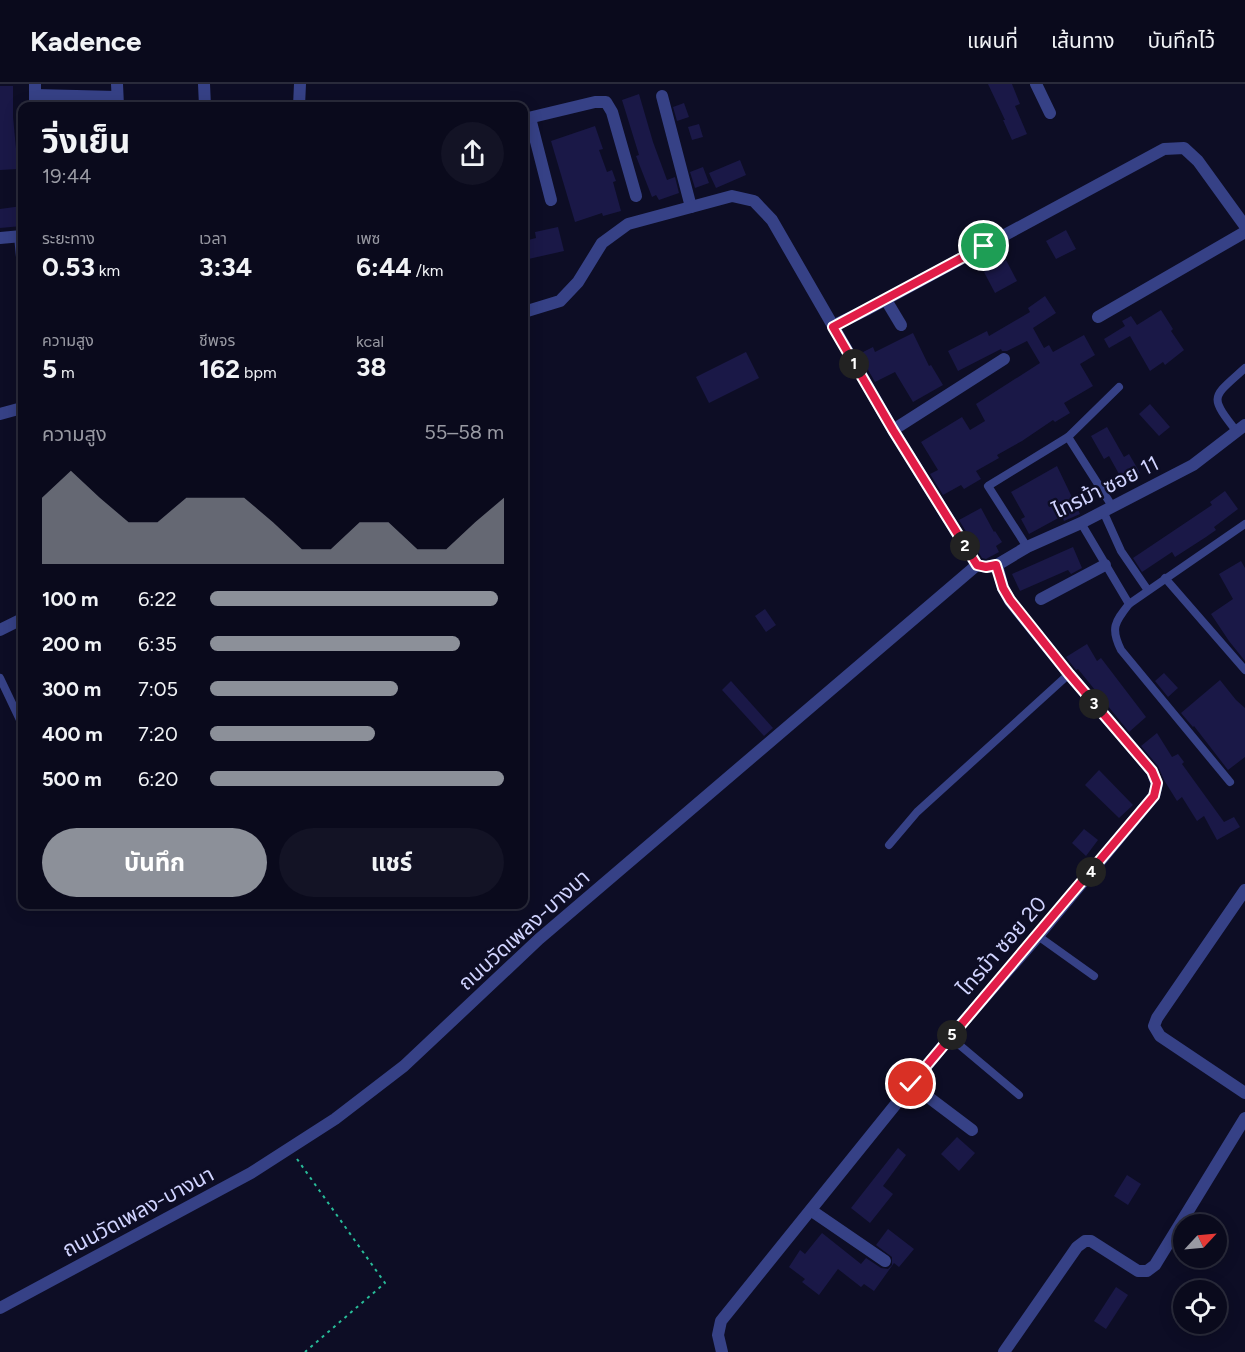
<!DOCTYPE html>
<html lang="th">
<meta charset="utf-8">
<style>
body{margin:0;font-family:Figtree,"Noto Sans Thai",sans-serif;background:#131325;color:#f1f3f6;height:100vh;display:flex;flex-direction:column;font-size:22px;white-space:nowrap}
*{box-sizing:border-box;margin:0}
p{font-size:20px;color:#999aa3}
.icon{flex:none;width:33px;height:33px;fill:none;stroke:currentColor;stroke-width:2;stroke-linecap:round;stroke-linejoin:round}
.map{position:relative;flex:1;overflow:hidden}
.drawer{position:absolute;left:18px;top:18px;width:510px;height:807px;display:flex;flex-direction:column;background:#0a0a1c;border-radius:12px;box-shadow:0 3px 15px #0003,0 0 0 2px #2a2b3b}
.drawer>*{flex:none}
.needle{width:39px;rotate:64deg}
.controls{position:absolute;left:1173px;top:1130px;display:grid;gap:12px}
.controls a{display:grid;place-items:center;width:54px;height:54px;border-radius:50%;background:#0a0a1c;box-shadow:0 3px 15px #0003,0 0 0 2px #2a2b3b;font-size:30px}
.pin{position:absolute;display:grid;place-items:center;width:51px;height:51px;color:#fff;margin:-26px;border:3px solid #fff;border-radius:50%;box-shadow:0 2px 6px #0007}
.km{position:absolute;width:30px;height:30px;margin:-15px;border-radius:50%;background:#222;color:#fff;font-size:16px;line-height:30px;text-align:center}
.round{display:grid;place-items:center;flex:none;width:63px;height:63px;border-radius:32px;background:#131325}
.head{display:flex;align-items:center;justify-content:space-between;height:102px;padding:0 24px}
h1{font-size:33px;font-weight:700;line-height:45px}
.figures{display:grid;grid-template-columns:repeat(3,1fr);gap:9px;height:102px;padding:6px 24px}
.figures div{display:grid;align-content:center}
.figures b{font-size:26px;font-weight:700}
.figures small{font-size:16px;font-weight:400}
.figures p{font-size:16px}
.chart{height:168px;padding:12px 24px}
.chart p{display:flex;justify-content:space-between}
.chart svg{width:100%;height:108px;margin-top:6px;fill:#8c9099;opacity:.7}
.button{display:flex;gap:12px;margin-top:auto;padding:12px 24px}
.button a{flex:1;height:69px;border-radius:36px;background:#8c9099;color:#fff;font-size:24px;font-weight:700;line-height:69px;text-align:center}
.button a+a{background:#131325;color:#f1f3f6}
ul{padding:0 24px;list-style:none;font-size:20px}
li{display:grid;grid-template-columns:96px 72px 1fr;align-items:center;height:45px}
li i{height:15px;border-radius:8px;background:#8c9099}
header{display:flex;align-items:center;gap:36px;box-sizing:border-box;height:84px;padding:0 30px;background:#0a0a1c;border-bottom:2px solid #2a2b3b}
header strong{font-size:28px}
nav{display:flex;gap:33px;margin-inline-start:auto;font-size:21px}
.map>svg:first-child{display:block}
.building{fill:#1a1847}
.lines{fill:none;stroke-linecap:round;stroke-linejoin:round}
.path{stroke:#28bc99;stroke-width:2;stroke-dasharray:3 4.5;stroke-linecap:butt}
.lane{stroke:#364186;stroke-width:8}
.street{stroke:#364186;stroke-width:12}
.route-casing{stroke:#fff;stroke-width:12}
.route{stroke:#e11d48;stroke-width:8}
.labels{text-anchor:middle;stroke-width:5;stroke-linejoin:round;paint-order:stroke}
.street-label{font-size:21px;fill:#d1d4ff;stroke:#0d0d25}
</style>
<header>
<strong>Kadence</strong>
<nav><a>แผนที่</a><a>เส้นทาง</a><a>บันทึกไว้</a></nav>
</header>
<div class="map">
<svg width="1245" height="1268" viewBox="0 0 1245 1268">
<rect width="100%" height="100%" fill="#0d0d25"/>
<!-- building -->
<g class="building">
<polygon points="988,0 1012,0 1020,20 1015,22 1027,50 1012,56 1003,36 1005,36"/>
<polygon points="0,2 13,2 13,33 18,85 0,86"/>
<polygon points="639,10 653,58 667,96 675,93 679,109 659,116 656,111 652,113 636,72 639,71 622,16"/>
<polygon points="684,19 689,33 677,37 673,23"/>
<polygon points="699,40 703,53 692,56 688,43"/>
<polygon points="595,42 603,65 599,66 607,88 612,86 616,97 613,98 621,127 603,132 602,129 575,138 551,57"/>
<polygon points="740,76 746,91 716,104 709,89"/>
<polygon points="703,83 709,99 695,104 690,88"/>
<polygon points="22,122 22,142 0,144 0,125"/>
<polygon points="558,143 564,167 524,176 524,157 536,154 535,148"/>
<polygon points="1066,146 1076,165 1056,175 1046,157"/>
<polygon points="1006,176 1017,197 995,209 984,188"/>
<polygon points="1045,212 1056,229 1033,244 1044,264 1049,261 1053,268 1084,251 1095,271 1080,280 1093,302 1064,319 1070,329 1055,338 1053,336 1022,357 997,371 999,374 976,387 981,395 964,405 961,401 943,411 930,390 938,386 921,358 962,333 970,346 985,337 976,320 1040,279 1027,257 1007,267 1002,267 1001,265 958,287 948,267 987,247 989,252 1030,228 1028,224"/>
<polygon points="1161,226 1173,245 1171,247 1184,266 1165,281 1163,278 1150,287 1130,252 1109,264 1104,255 1125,242 1122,237 1131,232 1137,241"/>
<polygon points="913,249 929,282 931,281 943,301 913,318 895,288 875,298 859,270 873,263 875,268"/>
<polygon points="746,268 759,294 709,319 696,293"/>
<polygon points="1150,320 1170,343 1159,352 1139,330"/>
<polygon points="1107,343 1124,373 1129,370 1140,389 1124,399 1109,372 1104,375 1091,352"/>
<polygon points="1057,382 1080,430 1064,437 1062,432 1029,450 1021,435 1025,433 1011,408"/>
<polygon points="1225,407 1238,425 1214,443 1216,446 1206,453 1175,473 1172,468 1142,488 1133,474 1212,421 1210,418"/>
<polygon points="981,424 994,448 995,447 1002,458 996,462 999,468 986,475 982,474 959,436"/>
<polygon points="1073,463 1082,484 1071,490 1068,486 1020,507 1012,490"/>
<polygon points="1241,477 1245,484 1245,577 1229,557 1211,530 1233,515 1219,490"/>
<polygon points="765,525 776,541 766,548 755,532"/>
<polygon points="1087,560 1097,577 1101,574 1146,633 1129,648 1078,585 1076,586 1066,573"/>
<polygon points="1164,589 1178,604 1168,613 1155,597"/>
<polygon points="1220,596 1236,616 1245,624 1245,673 1228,686 1194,642 1193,643 1181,629"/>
<polygon points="731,597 773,644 764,652 722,606"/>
<polygon points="1157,649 1172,673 1178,670 1184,678 1182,680 1224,738 1234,733 1240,743 1217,756 1204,732 1197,737 1182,713 1177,717 1164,696 1158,682 1141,662"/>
<polygon points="1099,686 1133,721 1119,734 1085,701"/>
<polygon points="1084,745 1098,756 1086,772 1072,759"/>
<polygon points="957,1053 975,1069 959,1087 941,1070"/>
<polygon points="898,1064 906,1071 883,1102 893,1110 870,1139 851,1124"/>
<polygon points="1127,1091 1141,1100 1128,1121 1114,1112"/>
<polygon points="888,1145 914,1165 899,1183 894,1179 874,1207 864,1200 861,1203 838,1185 819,1211 802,1198 805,1195 789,1183 800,1166 805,1170 822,1149 861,1180 866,1174 881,1184 888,1185 892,1181 892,1173 876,1161"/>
<polygon points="1116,1203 1128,1211 1106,1245 1094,1237"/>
</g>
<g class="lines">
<!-- path -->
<polyline class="path" points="297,1075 385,1199 305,1268"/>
<!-- lane -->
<g class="lane">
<path d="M1237,348C1208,311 1212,314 1245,284"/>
<polyline points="1068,353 1112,422"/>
<polyline points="1103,427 1121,467 1147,505"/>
<polyline points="1081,439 1129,520"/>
<polyline points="1027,463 988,402 1068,353 1119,303"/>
<polyline points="1165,494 1245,586"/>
<polyline points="0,594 20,636"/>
<path d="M1230,698L1121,566C1110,544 1115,538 1129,520L1245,440"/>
<polyline points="889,761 917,728 1069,590"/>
<polyline points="1038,852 1094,892"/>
<polyline points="950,953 1019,1011"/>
</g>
<!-- street -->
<g class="street">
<polyline points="117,0 118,22"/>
<polyline points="204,0 205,22"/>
<polyline points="1036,0 1050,29"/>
<polyline points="35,11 117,13"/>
<polyline points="662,12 691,123"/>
<polyline points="35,22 35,0"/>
<polyline points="299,22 300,0"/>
<polyline points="530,34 551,116"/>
<polyline points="524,35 595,18 606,18 612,28 636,112"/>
<polyline points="20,152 22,173"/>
<polyline points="0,154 22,152"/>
<polyline points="886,216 901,241"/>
<polyline points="524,228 560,217 578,198 602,159 628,140 732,112 754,117 772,136 893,346 977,481"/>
<polyline points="1098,233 1245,148"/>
<polyline points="833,242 868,225 1164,65 1184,64 1198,77 1245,142"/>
<polyline points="0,330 22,324"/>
<polyline points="893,346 1004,275"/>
<polyline points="977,481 986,483 997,481 1027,463 1081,439 1193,381 1245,341"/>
<polyline points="1041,515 1105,481"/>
<polyline points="0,546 22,535"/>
<polyline points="1245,806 1157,934 1154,942 1160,952 1245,1009"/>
<polyline points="911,1000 972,1046"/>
<polyline points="812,1127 885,1177"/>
<polyline points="0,1224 251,1089 335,1035 404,982 539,855 977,481"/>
<polyline points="722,1268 718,1251 721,1237 950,953 1038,852 1154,712 1157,700 1152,687 1069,590 1010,517 1003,504 997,481"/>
<polyline points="1004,1268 1077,1163 1085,1157 1091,1157 1138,1187 1147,1187 1155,1181 1245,1034"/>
</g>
</g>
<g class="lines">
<defs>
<polyline id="route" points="911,1000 1154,712 1157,699 1152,687 1069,590 1010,516 1003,504 996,481 986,483 977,481 893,346 833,243 984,162"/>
</defs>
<!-- route casing -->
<use href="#route" class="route-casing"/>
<!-- route -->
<use href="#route" class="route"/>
</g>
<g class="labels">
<!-- street labels -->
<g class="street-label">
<text transform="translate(1106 403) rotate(-26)" y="7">ไทรม้า ซอย 11</text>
<text transform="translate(524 846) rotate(-42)" y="7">ถนนวัดเพลง-บางนา</text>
<text transform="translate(1002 862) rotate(-49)" y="7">ไทรม้า ซอย 20</text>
<text transform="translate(138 1128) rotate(-28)" y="7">ถนนวัดเพลง-บางนา</text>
</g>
</g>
</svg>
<div class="controls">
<a><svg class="needle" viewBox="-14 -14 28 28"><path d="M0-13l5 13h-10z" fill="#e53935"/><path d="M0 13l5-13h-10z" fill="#999aa3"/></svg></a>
<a><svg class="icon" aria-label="locate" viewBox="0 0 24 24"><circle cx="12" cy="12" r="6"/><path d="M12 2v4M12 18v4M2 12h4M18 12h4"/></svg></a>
</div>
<div class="pin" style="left:984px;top:162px;background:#1e9e55"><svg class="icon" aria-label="arrive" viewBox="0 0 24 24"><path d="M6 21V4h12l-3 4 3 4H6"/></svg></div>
<div class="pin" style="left:911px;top:1000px;background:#d93025"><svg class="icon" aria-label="check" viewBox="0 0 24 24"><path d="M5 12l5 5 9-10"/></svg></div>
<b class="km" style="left:854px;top:280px">1</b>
<b class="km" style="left:965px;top:462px">2</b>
<b class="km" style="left:1094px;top:620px">3</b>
<b class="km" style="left:1091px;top:788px">4</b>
<b class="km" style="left:952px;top:951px">5</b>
<section class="drawer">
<div class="head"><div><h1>วิ่งเย็น</h1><p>19:44</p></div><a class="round"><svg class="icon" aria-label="share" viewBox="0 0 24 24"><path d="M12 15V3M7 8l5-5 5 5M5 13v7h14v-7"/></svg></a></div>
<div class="figures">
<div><p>ระยะทาง</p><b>0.53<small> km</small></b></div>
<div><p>เวลา</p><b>3:34</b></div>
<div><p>เพซ</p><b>6:44<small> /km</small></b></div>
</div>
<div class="figures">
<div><p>ความสูง</p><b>5<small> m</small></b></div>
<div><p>ชีพจร</p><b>162<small> bpm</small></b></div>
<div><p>kcal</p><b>38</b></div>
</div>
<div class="chart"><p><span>ความสูง</span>55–58 m</p>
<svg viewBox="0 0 160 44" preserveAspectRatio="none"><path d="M0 44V17L10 6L20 17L30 27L40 27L50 17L60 17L70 17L80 27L90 38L100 38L110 27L120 27L130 38L140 38L150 27L160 17V44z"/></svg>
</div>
<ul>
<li><b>100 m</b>6:22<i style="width:98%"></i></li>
<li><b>200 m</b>6:35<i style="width:85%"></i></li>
<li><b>300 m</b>7:05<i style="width:64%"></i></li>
<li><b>400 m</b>7:20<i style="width:56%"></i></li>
<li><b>500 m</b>6:20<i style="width:100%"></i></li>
</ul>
<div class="button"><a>บันทึก</a><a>แชร์</a></div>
</section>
</div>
